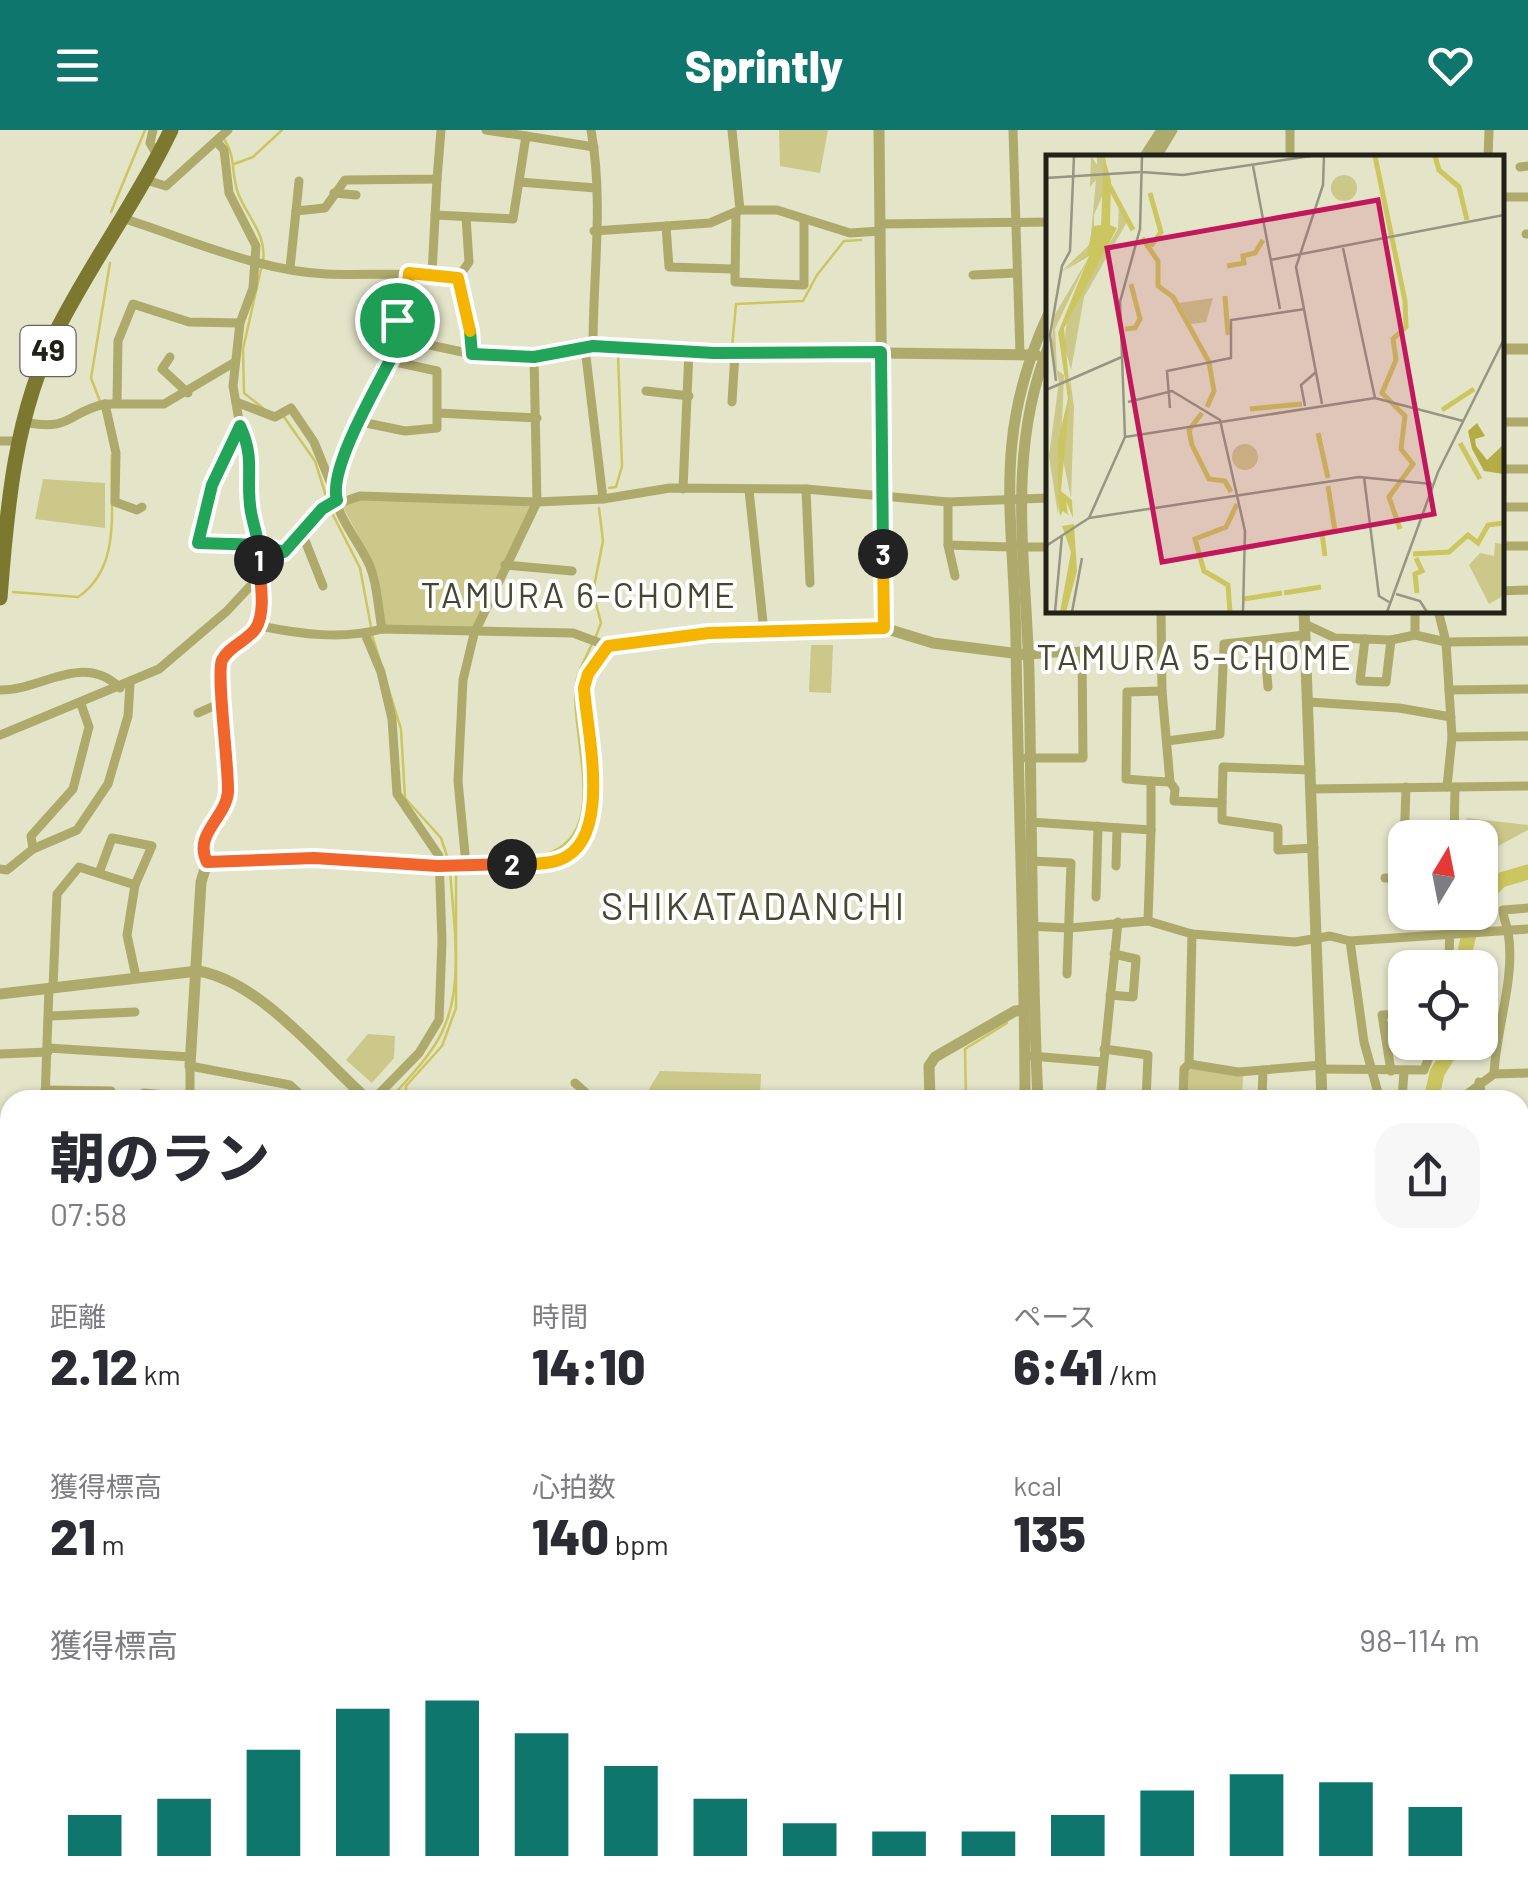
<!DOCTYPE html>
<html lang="ja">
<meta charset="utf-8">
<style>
body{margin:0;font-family:Barlow,"Noto Sans JP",sans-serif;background:#f7f7f7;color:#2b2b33;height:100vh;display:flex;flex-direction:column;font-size:38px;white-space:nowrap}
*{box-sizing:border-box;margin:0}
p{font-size:32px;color:#7c7c81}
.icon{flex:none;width:55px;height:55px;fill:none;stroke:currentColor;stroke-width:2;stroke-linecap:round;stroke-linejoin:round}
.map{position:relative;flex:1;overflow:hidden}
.panel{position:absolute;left:0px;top:960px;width:1530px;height:812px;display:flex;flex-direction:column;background:#fff;border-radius:30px 30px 0 0;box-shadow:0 2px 8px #0004}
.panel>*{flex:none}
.needle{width:65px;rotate:10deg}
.controls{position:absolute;left:1388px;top:690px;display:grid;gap:20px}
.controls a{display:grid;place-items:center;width:110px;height:110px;border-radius:20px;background:#fff;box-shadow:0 2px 8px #0004;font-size:50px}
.pin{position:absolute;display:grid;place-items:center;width:85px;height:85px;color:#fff;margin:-42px;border:5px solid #fff;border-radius:50%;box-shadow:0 2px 10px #0007}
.km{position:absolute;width:50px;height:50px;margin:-25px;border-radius:50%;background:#222;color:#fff;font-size:28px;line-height:50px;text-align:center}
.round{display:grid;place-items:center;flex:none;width:105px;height:105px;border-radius:30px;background:#f7f7f7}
.head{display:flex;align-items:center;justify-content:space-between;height:170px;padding:0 50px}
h1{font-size:55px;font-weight:800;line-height:75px}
.metrics{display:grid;grid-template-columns:repeat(3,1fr);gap:15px;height:170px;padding:10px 50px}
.metrics div{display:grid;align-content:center}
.metrics b{font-size:50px;font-weight:800}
.metrics small{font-size:28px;font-weight:400}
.metrics p{font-size:28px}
.chart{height:280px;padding:20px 50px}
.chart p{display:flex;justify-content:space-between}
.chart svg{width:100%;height:180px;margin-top:10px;stroke:#0f766e;stroke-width:6}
header{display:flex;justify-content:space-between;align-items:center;height:130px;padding:0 50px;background:#0f766e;color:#fff;font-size:45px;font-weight:800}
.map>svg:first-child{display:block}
.green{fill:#cbc88a}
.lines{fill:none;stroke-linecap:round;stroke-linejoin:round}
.stream{stroke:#ccc660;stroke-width:2.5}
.river{stroke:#ccc660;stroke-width:15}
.minor{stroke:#aeaa6c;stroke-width:9}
.tertiary{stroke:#aeaa6c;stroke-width:11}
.primary{stroke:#7d7830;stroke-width:15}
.trunk{stroke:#736f30;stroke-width:15}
.split-1-casing{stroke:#fff;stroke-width:20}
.split-2-casing{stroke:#fff;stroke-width:20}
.split-3-casing{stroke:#fff;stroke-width:20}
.split-4-casing{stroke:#fff;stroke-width:20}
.split-5-casing{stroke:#fff;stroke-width:20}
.split-1{stroke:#22a559;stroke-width:12}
.split-2{stroke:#f0652b;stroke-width:12}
.split-3{stroke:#f5b400;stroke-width:12}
.split-4{stroke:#22a559;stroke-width:12}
.split-5{stroke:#f5b400;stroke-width:12}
.labels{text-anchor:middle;stroke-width:8;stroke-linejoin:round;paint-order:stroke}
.shield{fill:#fff;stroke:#64645d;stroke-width:2.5}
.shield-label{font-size:30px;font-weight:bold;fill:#212117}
.neighbourhood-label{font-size:35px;letter-spacing:2.5px;fill:#474630;stroke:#fff}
.quarter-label{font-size:38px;letter-spacing:2.5px;fill:#474630;stroke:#fff}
.inset-river{fill:none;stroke:#ccc660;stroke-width:5}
.inset-road{fill:none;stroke:#969682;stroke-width:2.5}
.view{fill:#c2185b;fill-opacity:0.15;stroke:#c2185b;stroke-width:5}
.inset-edge{fill:none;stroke:#212117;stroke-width:5}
</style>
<header><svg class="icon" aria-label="menu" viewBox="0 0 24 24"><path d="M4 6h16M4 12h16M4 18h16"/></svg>Sprintly<svg class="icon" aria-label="heart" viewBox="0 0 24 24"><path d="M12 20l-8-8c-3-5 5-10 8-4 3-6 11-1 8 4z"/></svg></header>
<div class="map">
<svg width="1528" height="1771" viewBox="0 0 1528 1771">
<rect width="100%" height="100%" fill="#e4e4c9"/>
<!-- green -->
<g class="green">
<polygon points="779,0 828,0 820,43 780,36"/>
<polygon points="43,349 105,353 105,398 35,389"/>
<polygon points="360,370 532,374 472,500 384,496 373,434 341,373"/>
<polygon points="811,515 833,515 831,563 809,562"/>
<polygon points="1467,688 1528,695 1528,700 1489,721 1480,720 1480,708 1467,707"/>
<polygon points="368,904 395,906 394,928 372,953 346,930"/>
<polygon points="1193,939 1243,946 1242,970 1187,970 1188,940"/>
<polygon points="660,941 761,944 760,970 654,970 649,959"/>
<polygon points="131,1763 186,1766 186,1771 79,1771 79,1763"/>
</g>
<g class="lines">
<!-- stream -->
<g class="stream">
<path d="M224,9C236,26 231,44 238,63C247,87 267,104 263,131"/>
<polyline points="234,34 253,27 282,0"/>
<polyline points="111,82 145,0"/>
<polyline points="261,139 243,219 244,263 263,278"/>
<polyline points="649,215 732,217 736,174 803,171 817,145 844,111 861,110"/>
<polyline points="101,274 91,248 110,133"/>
<polyline points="284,287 315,331 328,372"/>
<polyline points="609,358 616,357 622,336 618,224 631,224"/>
<polyline points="330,379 360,438 371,497"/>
<path d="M13,462L78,467C124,436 109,373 112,325"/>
<polyline points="372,505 401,599 405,668 441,708 449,732"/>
<polyline points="596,506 601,493 593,462 603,411 599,378"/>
<path d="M456,730L543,725C616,706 566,600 577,549C580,537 587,525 592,514"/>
<path d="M389,970C408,949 435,922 445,895C464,851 453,787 450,740"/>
<polyline points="406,970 406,956 442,916 456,878 456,738"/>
<polyline points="966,970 965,919 1007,893"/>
<polyline points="207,1762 210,1771"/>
<polyline points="901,1770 901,1766 972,1762"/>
</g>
<!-- river -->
<g class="river">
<polyline points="1480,770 1501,750 1528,742"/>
<polyline points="1468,838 1464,826 1474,782"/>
<polyline points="1431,970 1437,943 1456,912"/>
<polyline points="1325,1762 1326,1771"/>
</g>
<!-- minor -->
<g class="minor">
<polyline points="153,0 150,13 157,25"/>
<polyline points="486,0 526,6"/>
<path d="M591,0C604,72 593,143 593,216"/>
<polyline points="732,0 740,80"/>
<polyline points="1013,0 1020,224"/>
<polyline points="1290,0 1290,28"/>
<polyline points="216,11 224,20 229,63 256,116 253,158 240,193 233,256 240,296 251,320 250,381 263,444 256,499"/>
<polyline points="1488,28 1489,0"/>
<polyline points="1520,37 1528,36"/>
<polyline points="146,50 166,56 228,0"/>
<polyline points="519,52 596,58"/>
<polyline points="334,63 356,65"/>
<polyline points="1500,67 1528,67"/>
<polyline points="296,81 299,51"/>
<polyline points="736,83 735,152 804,155 804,89"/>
<polyline points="435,85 513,89 526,6 594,17"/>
<path d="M122,88C186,108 258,141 326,144C370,146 414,141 458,148L468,179L472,224L534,227L593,216L714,223H881"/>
<polyline points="880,94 1048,92"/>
<polyline points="666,96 669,137 732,139"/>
<polyline points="594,101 710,93 740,80 777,80 850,103 880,101"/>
<polyline points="1526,104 1528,104"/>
<polyline points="290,138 296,81 325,78 345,50 437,49 441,0"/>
<polyline points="432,144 437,49"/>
<polyline points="973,145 1016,143"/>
<polyline points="458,148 469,132 466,87"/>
<polyline points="384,174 402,180"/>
<polyline points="401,209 472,224"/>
<polyline points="585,218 603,369"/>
<polyline points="170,227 162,239 188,263"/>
<polyline points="646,261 689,266"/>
<polyline points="117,272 118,211 133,174 189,192 240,193"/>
<polyline points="236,272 275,287 291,278 314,312 333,359"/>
<polyline points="732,272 735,223"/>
<polyline points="438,283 537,288"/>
<path d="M24,292C73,302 67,282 105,274"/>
<polyline points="361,292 405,301 437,298 437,241 391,231"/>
<polyline points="1500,292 1528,292"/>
<polyline points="240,296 213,355 198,413 260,415 284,422"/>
<polyline points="0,311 18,311"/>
<polyline points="1500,339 1528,339"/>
<polyline points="683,359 689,221"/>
<polyline points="806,359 810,453"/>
<polyline points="749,360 764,502"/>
<polyline points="948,372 948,415 955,446"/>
<polyline points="142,377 137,380 115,372 116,323 105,274 164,274 235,232"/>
<polyline points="1500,377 1528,377"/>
<polyline points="302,403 323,456"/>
<polyline points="948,415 1009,417"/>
<polyline points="1500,416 1528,416"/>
<polyline points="1022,417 1048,417"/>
<polyline points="505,435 572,441"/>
<polyline points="1500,461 1528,460"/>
<polyline points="1415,480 1415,505"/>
<polyline points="1438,480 1446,512 1452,607 1447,657"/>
<polyline points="1305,494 1335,508 1391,510 1415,505 1446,512 1528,511"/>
<path d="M382,499C378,478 377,450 368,432C357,409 338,388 334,362C330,334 387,240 401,209L389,204L391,192L397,190L406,171L409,143"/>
<polyline points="365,504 381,542 392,589 397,664 439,726 442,811 439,890 419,923 373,970"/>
<polyline points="1365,509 1360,551 1386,552 1391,510"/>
<polyline points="1264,510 1268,557"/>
<path d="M0,560C41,561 83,521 120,558"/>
<polyline points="1449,560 1528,559"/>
<polyline points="1309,572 1399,578 1451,587"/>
<polyline points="198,583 223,572"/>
<polyline points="0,605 159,539 227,481 322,379 360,366 537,372 603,369 670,358 806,359 948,372 1048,368"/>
<polyline points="1452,607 1528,606"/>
<polyline points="1167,611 1220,604 1224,514 1305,505"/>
<polyline points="1026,628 1083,628 1082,521 1028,525"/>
<polyline points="1151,651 1170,652 1162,561 1161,480"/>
<polyline points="1170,652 1175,659 1174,671 1222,673 1222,690 1278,698 1278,720 1314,718"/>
<polyline points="1312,659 1528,656"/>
<polyline points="1222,673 1223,637 1311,640"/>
<polyline points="1030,692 1151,700 1148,791"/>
<polyline points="1151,700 1151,651 1126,649 1127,562 1162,561"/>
<polyline points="1454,708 1455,657"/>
<polyline points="1404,717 1406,657"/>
<polyline points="33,719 77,700 108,654 128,586 130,554"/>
<polyline points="465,724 458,651 463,550 474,504 537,372 534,227"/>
<polyline points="1032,731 1071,733 1067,844"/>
<path d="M207,733C193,705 226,689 228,663C230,633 215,551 222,533C228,517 247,505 260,496C300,504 342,510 382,499L573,503L608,516"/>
<polyline points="1116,736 1117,698"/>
<polyline points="0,739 7,740 33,719 31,706 73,659 89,597 81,574"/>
<polyline points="1385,748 1405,748"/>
<polyline points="135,755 127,805 136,847"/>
<polyline points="1096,767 1098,696"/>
<polyline points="1026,796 1070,798 1148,791 1192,804 1295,812 1330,806 1350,811 1528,799"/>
<polyline points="1350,811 1364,912 1380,970"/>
<polyline points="1449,838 1450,782"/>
<polyline points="53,857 57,764 79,737 135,755 152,716 112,708 99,743"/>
<polyline points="1110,865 1133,867 1136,829 1114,824"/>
<polyline points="50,886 135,882"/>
<polyline points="48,918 191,927"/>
<polyline points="1104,919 1148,925 1146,970"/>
<polyline points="0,924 48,922"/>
<polyline points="1031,926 1103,932"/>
<polyline points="1189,934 1238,942 1322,935"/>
<polyline points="1322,939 1424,940 1435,912"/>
<polyline points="1391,941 1382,885 1405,884"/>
<path d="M1494,944C1496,898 1516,847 1508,802C1507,795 1503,788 1503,780L1528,778"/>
<polyline points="1479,952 1483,970"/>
<polyline points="575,953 594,970"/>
<polyline points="45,960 111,961"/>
<polyline points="144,963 190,967"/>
<polyline points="45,970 49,858"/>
<polyline points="190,970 190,936 290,955 306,970"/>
<polyline points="1100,970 1118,792"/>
<polyline points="1183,970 1184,939 1189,934 1192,804"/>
<polyline points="1262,970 1263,940"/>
<polyline points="1402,970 1404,941"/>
<polyline points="1459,970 1494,944 1528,943"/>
<polyline points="0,1202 10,1203"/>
<polyline points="1520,1230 1528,1230"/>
<polyline points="1520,1265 1528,1265"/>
<polyline points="1520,1320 1528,1320"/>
<polyline points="1520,1337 1528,1341"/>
<polyline points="1520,1361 1528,1354"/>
<polyline points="1520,1384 1528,1388"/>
<polyline points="1520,1425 1528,1429"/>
<polyline points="1526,1475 1528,1476"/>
<polyline points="0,1755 10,1755"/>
<polyline points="73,1762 73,1771"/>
<polyline points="200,1762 202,1771"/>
<polyline points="247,1762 269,1771"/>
<polyline points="533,1762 867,1762"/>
<polyline points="897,1762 897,1771"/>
<polyline points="1335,1762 1336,1771"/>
<polyline points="1428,1762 1447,1771"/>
<polyline points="310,1771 379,1762"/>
<polyline points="1081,1771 1081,1762"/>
</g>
<!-- tertiary -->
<g class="tertiary">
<polyline points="879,0 884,498"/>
<polyline points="1144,28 1162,0"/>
<polyline points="1155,28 1172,0"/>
<polyline points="1500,219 1528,219"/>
<polyline points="881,223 1036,225"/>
<polyline points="1304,480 1322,970"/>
<path d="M0,864L198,841C260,851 321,928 368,970"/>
<polyline points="190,936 201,752 207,733 315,728 438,736 543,733 571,724 589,702 592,686 584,558 588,543 608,516 709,503 884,498 933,513 1028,525"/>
<polyline points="930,970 929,936 935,927 1015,881 1024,880"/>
<path d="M1025,970C1025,818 1018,666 1016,513C1014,386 991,309 1048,185"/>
<path d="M1038,970C1031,827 1032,685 1029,542C1026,432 1006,323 1048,218"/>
<polyline points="0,1056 10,1057"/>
<polyline points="1520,1150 1528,1154"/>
<polyline points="0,1463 10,1463"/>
<polyline points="1520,1593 1528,1596"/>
<polyline points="465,1771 467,1762"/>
<polyline points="1184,1771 1184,1762"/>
</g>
<!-- primary -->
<path class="primary" d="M0,468C7,376 15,283 57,200C92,131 138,69 171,0"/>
<!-- trunk -->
<g class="trunk">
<polyline points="1520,1668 1528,1654"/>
<polyline points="1460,1771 1465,1762"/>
</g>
</g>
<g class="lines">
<defs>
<path id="split-1" d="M259,430C260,411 254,399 251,382C245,348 256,330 240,296L212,355L198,413L260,415L284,422L322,379L337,370C327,337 385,243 401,209L389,204L391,192L397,190"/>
<path id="split-2" d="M259,430C259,447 267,480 256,498C249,510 229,516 222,530C216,544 229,637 228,662C226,688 193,704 207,732L314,728L438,736L512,734"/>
<path id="split-3" d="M512,734C527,734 544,735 559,730C614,711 587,603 584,558L588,544L608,516L709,503L884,498L883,424"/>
<polyline id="split-4" points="470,201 472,224 534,227 593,216 714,223 881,222 883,424"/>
<polyline id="split-5" points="397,190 406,171 409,143 458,148 470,201"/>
</defs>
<!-- split-1 casing -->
<use href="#split-1" class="split-1-casing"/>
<!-- split-2 casing -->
<use href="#split-2" class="split-2-casing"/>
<!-- split-3 casing -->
<use href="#split-3" class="split-3-casing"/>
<!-- split-4 casing -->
<use href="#split-4" class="split-4-casing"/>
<!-- split-5 casing -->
<use href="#split-5" class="split-5-casing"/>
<!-- split-1 -->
<use href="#split-1" class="split-1"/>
<!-- split-2 -->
<use href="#split-2" class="split-2"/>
<!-- split-3 -->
<use href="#split-3" class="split-3"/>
<!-- split-4 -->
<use href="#split-4" class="split-4"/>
<!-- split-5 -->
<use href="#split-5" class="split-5"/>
</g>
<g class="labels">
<!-- shield labels -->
<rect class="shield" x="20.5" y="196" width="55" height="50" rx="8"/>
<g class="shield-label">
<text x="48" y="231">49</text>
</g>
<!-- neighbourhood labels -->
<g class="neighbourhood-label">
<text x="579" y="478">TAMURA 6-CHOME</text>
<text x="1195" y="540">TAMURA 5-CHOME</text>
</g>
<!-- quarter labels -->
<g class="quarter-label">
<text x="754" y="790">SHIKATADANCHI</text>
</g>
</g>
<!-- overview -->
<g transform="translate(1046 25)">
<rect width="458" height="458" fill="#e4e4c9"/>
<path d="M45,1L51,10V1H59L62,28L48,60V84L41,99L16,116L44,89L50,25L44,32ZM285 33a13 13 0 1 1 26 0a13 13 0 1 1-26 0ZM73,46L82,65L38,142L25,215L18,190L22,155L72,74ZM43,102L9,174L11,215L18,220L12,360L3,301L13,226L5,198L8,161ZM167,143L160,167L145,169L133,148ZM24,223L28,252L25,343L16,300ZM186 302a13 13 0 1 1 26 0a13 13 0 1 1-26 0ZM449,388L457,389V441L443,449L423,410L434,398L448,401Z" fill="#cbc88a"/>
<path d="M431,268L439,281L429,284L430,291L441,305L457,290V319L438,316L426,294L422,276Z" fill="#b4ad46"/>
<path d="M58,1L65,25L64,70L71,73L18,173L24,238L15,336L26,345L27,363L20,346L22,360L17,356L14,361L12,348V286L22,244L12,178L43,101L16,117L41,99L47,71L55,70ZM28,369L31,416L20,457H14L25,397L16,371Z" fill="#ccc660"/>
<path class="inset-river" d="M329,1L359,146L360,172L347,184L350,205L336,238L359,261L355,294L367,309L343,342L354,374M389,1L393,15L413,32L421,65M63,30L87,75M104,38L115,77L105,91M96,83L112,106V131L127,142L163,207L168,236L161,252M181,111L198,108L197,101L209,98L217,85M179,141L182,180M79,174L89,173L94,164L85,129M204,254L256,249M396,255L428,234M156,258L143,275L146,290L163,324L179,326L185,337M272,278L282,323M414,288L434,324M367,399L403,397L422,380L432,388L442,370L458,368M279,401L276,378L289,376L282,331M370,403L376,416L369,419L371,438M238,438L275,432M198,444L236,438M184,457L182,430L158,416L149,384L180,372L191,349"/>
<path class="inset-road" d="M207,11L234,154M96,17L137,20L265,1M0,23L94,17M297,93L329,243M224,105L458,60M10,226L4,180L16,111L24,96L28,1M0,235L78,201M82,247L126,236L174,265L199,376L197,457M276,249L250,112L277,30L278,1M259,251L255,230L270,217M124,253L121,216L185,203V165L259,154M79,282L329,243L417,266M318,322L333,441L343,447M43,363L313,322L386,329M0,391L43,363L79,282L74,147L94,74L96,1M350,439L374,446L381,457M9,457L16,380M26,457L36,403M341,457L392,317L458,184"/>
<path class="view" d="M332,45L388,359L116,407L61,93Z"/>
<rect width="458" height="458" class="inset-edge"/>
</g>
</svg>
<div class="controls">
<a><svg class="needle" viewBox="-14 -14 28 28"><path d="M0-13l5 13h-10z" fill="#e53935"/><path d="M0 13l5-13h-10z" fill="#7c7c81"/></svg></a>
<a><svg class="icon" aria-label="locate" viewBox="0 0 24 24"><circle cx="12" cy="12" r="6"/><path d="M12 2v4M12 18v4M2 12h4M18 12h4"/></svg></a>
</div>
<div class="pin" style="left:397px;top:190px;background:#1e9e55"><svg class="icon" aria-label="arrive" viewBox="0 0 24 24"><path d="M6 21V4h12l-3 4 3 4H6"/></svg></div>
<b class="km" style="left:259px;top:430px">1</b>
<b class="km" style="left:512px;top:734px">2</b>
<b class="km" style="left:883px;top:424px">3</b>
<section class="panel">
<div class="head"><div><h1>朝のラン</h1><p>07:58</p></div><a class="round"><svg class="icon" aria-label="share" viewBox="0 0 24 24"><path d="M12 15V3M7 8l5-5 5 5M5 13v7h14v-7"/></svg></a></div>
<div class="metrics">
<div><p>距離</p><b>2.12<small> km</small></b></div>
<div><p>時間</p><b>14:10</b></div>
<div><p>ペース</p><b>6:41<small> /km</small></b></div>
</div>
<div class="metrics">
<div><p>獲得標高</p><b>21<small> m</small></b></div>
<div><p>心拍数</p><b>140<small> bpm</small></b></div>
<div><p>kcal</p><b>135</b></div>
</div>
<div class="chart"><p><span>獲得標高</span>98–114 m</p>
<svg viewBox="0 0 160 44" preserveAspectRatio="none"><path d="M5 44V34M15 44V30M25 44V18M35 44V8M45 44V6M55 44V14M65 44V22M75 44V30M85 44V36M95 44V38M105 44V38M115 44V34M125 44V28M135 44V24M145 44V26M155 44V32"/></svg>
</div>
</section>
</div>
